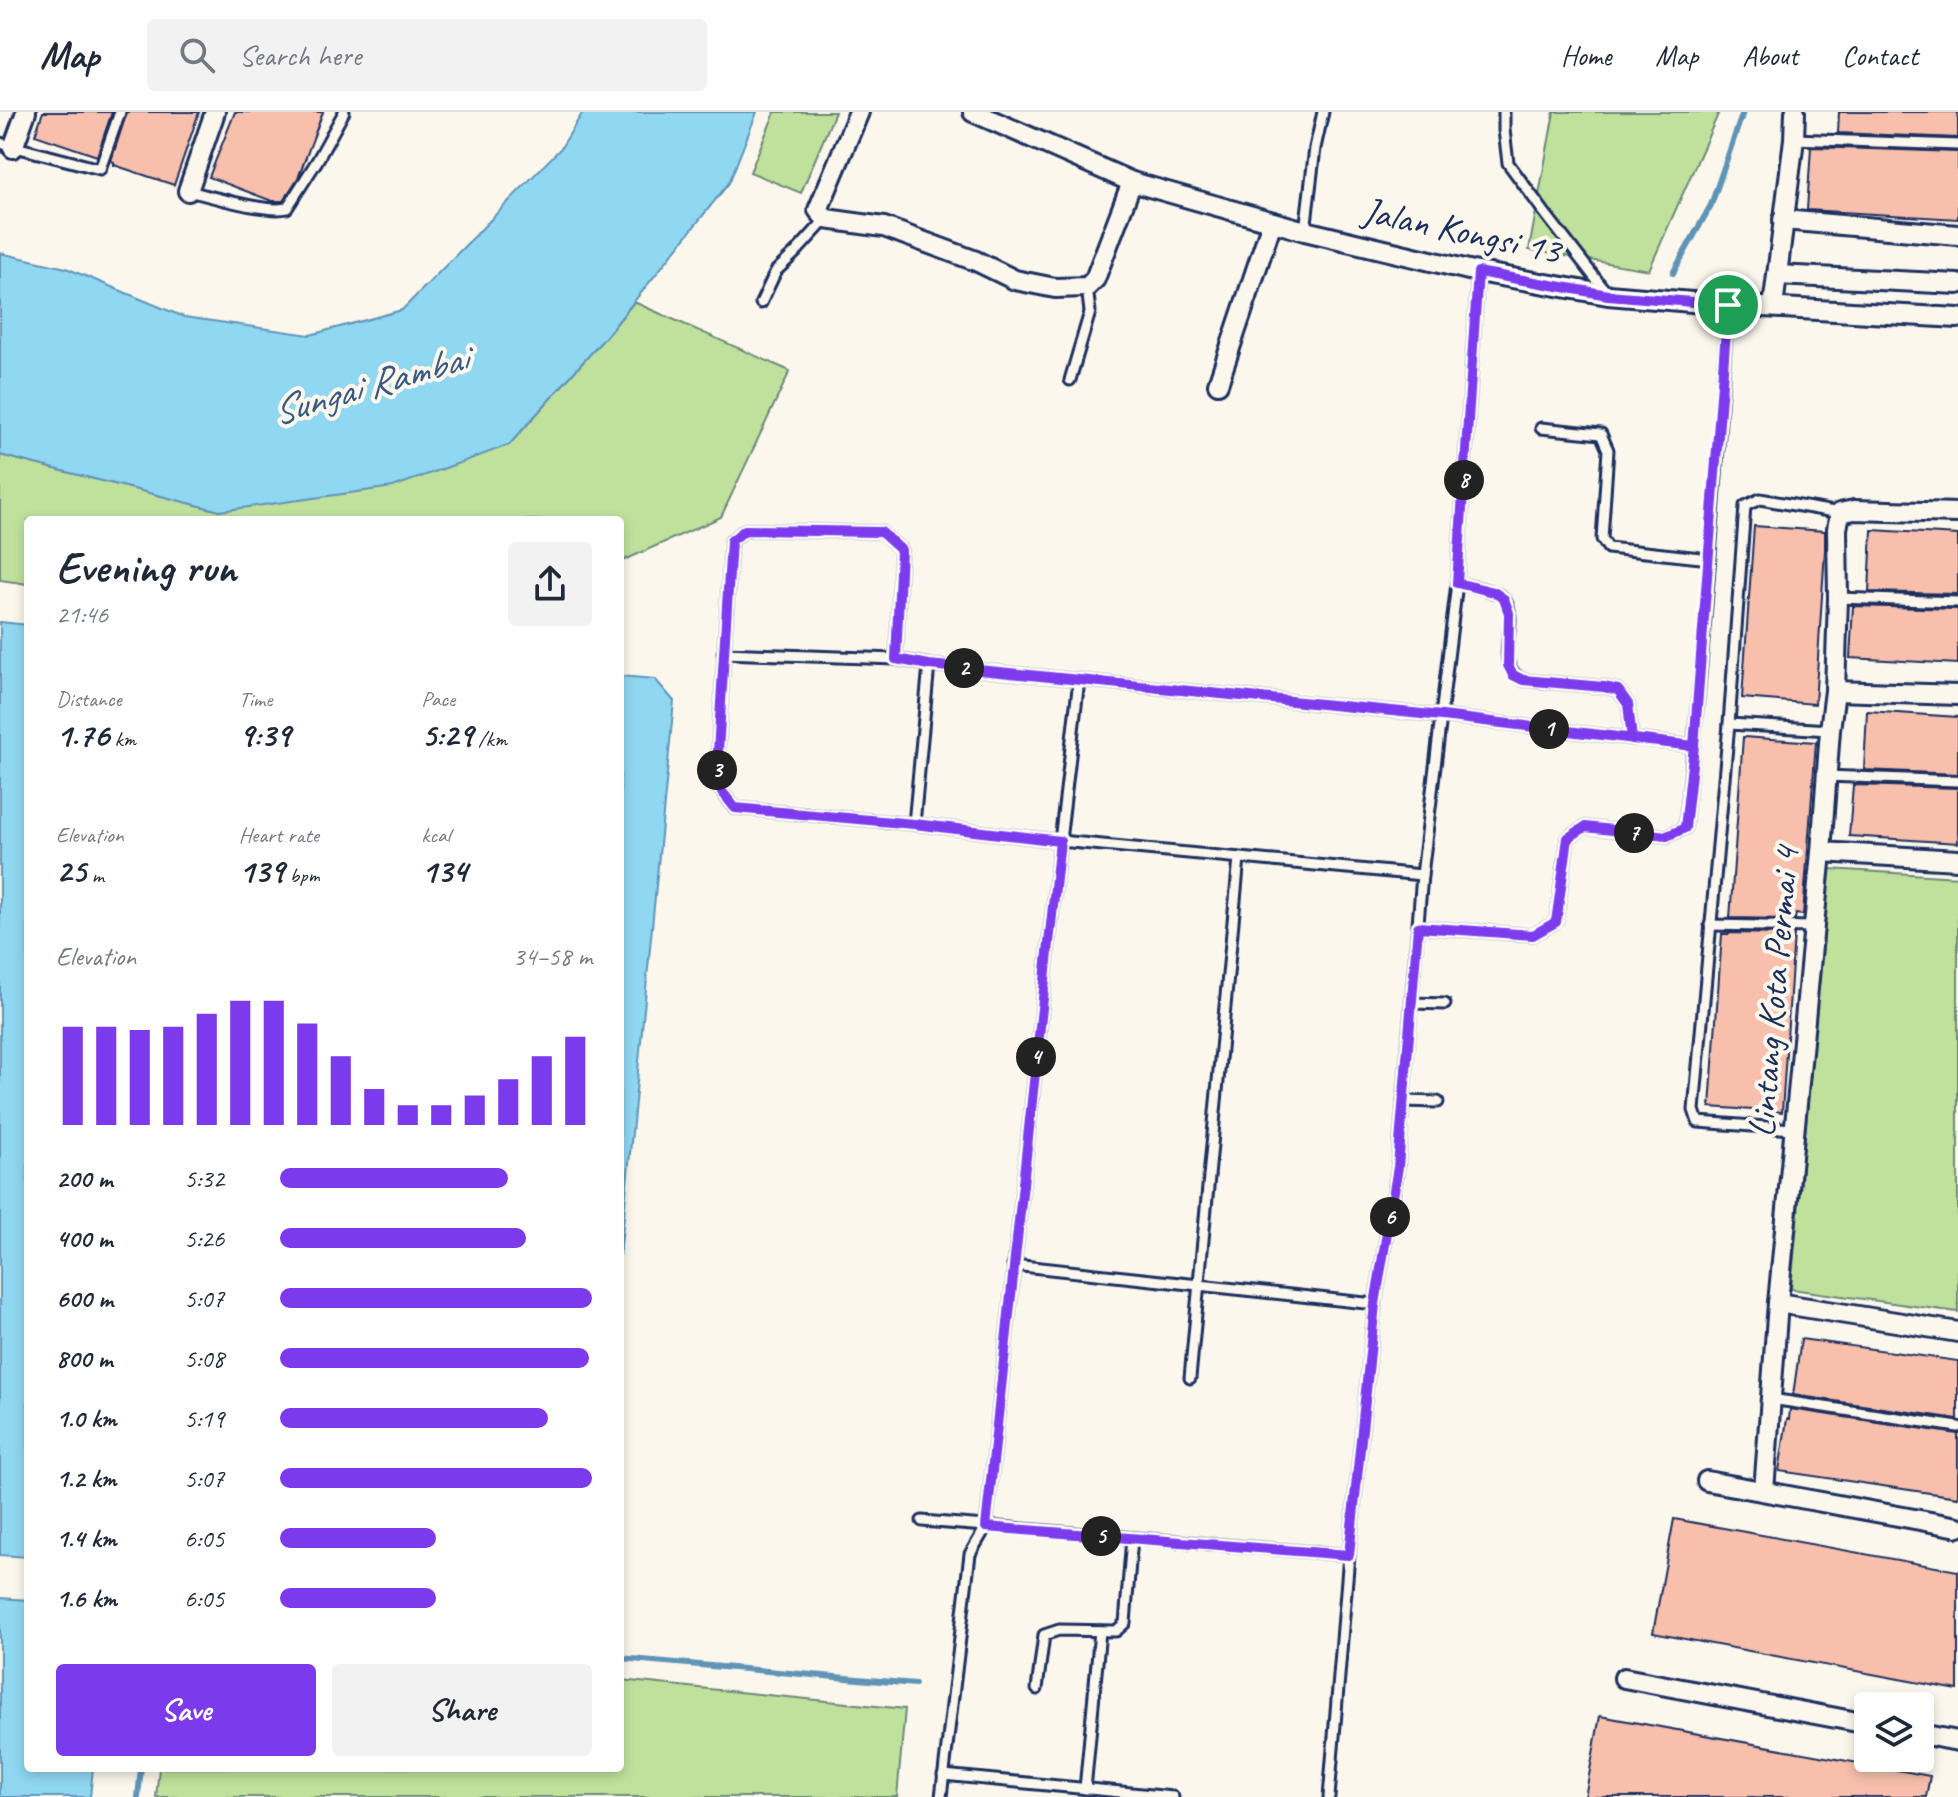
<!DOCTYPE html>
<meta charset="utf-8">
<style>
body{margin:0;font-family:Caveat,sans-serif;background:#f2f2f3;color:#1f2937;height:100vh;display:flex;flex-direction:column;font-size:30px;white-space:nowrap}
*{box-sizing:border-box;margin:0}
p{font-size:26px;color:#747a83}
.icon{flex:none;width:44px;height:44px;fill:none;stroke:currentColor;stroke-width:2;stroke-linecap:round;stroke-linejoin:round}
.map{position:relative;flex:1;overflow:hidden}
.details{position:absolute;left:24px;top:404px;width:600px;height:1256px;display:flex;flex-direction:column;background:#fff;border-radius:8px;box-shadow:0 4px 12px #0003}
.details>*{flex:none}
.tools{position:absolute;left:1854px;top:1580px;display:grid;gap:16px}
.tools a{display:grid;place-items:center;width:80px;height:80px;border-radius:8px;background:#fff;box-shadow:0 4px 12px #0003;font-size:40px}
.pin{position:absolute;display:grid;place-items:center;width:68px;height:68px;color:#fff;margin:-34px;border:4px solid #fff;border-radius:50%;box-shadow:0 2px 8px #0007}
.km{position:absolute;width:40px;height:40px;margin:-20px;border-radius:50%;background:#222;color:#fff;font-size:22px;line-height:40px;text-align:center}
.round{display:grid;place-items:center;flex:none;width:84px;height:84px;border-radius:8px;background:#f2f2f3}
.summary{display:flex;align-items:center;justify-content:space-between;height:136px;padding:0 32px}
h1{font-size:44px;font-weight:700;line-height:60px}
.figures{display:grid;grid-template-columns:repeat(3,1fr);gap:12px;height:136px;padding:8px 32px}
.figures div{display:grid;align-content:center}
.figures b{font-size:34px;font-weight:700}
.figures small{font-size:22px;font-weight:400}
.figures p{font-size:22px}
.chart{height:224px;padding:16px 32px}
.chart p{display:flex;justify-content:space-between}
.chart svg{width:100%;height:144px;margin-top:8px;stroke:#7c3aed;stroke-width:6}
.button{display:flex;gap:16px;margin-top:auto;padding:16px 32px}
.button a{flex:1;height:92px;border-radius:8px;background:#7c3aed;color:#fff;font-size:32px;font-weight:700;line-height:92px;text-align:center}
.button a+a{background:#f2f2f3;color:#1f2937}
ul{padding:0 32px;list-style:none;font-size:26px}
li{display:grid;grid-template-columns:128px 96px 1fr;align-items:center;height:60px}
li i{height:20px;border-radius:10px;background:#7c3aed}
header{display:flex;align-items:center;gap:48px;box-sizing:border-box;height:112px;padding:0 40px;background:#fff;border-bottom:2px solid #e0e1e3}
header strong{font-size:38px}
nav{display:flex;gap:44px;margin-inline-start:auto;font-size:28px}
.search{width:560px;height:72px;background:#f2f2f3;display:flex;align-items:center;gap:20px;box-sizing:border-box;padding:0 28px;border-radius:8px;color:#747a83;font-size:30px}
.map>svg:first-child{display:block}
.green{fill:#bfe19b;stroke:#6d887c;stroke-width:2}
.water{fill:#90d7f2;stroke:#6194b7;stroke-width:2}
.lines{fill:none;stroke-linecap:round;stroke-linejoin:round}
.stream{stroke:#6194b7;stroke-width:6}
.building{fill:#f7bfac;stroke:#1b2f5e;stroke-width:2}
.lane-casing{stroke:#1b2f5e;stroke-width:15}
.street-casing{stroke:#1b2f5e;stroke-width:24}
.lane{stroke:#fbf7ec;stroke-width:9}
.street{stroke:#fbf7ec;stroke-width:18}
.route-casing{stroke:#fff;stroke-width:16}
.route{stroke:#7c3aed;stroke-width:10}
.labels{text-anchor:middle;stroke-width:8;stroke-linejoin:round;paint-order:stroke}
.street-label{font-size:38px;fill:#1b2f5e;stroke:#fbf7ec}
.water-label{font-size:40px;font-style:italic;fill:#385983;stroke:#fbf7ec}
</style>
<header>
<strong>Map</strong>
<div class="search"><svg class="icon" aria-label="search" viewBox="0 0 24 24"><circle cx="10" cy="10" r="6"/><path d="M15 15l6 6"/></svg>Search here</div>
<nav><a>Home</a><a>Map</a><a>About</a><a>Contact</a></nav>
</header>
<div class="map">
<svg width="1958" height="1685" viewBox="0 0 1958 1685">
<rect width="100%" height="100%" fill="#fbf7ec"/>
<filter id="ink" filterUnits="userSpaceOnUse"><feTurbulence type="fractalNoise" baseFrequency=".0125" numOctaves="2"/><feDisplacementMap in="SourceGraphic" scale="16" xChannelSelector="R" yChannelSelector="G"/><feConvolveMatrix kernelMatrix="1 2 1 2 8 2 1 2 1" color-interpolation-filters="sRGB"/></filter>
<g filter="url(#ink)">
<!-- green -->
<g class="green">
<polygon points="775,0 835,0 801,81 750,60"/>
<polygon points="1554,0 1719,0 1649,158 1529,138"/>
<polygon points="634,190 790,259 721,405 620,450 620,408 28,408 28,472 0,468 0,343 220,399 509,333 608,222"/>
<polygon points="1829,757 1958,765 1958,1200 1791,1177"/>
<polygon points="620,1568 905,1597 897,1685 156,1685 159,1656 620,1656"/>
</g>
<!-- water -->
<g class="water">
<polygon points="583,0 757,0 729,71 608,222 509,333 393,375 220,399 0,343 0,141 66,156 184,205 310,223 402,198 561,36"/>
<polygon points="0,510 28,513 28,1445 0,1443"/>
<polygon points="620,564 655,567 674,589 620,1144"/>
<polygon points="0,1486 28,1488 28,1656 93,1656 90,1685 0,1685"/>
</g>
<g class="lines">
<!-- stream -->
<g class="stream">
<polyline points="1673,161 1711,93 1743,0"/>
<polyline points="620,1546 915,1572"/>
<polyline points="138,1685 141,1656"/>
</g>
</g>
<!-- building -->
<g class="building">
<polygon points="43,0 112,0 97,44 35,23"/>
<polygon points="127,0 199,0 174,73 114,53 114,50 111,49"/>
<polygon points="235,0 323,0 298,66 283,89 272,89 209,65"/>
<polygon points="1839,0 1958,0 1958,26 1838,21"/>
<polygon points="1811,35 1958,40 1958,107 1807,98"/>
<polygon points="1754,414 1825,419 1825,438 1815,592 1742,586"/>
<polygon points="1872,418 1958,423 1958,482 1869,480"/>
<polygon points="1853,494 1958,497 1958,552 1850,546"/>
<polygon points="1867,599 1958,605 1958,662 1864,658"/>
<polygon points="1743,625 1816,630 1803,803 1796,802 1795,807 1730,806"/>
<polygon points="1853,673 1958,676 1958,731 1849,724"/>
<polygon points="1729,821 1794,822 1782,1000 1710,995 1722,822 1729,822"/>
<polygon points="1801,1227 1958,1249 1958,1307 1793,1283"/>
<polygon points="1790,1297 1958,1322 1958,1385 1779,1359 1787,1307 1789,1307"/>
<polygon points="1674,1407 1958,1459 1958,1578 1653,1521"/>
<polygon points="1600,1604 1930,1664 1926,1685 1585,1685"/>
</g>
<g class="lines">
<defs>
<g id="lane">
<polyline points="1504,0 1504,18 1508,51 1544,100 1606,180"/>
<polyline points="1794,27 1958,33"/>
<polyline points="0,31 100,57 120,0"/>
<path d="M188,79C211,84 266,101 287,96L317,49L344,0"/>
<polyline points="1305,119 1315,36 1323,0"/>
<polyline points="761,191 776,159 796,140 826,107"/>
<polyline points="1070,268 1090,200 1087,175"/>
<polyline points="1541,316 1601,322 1608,338 1602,427 1608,436 1710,447"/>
<path d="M1457,471C1468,474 1497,478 1504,487C1522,510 1490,552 1523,568L1604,575L1618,578L1628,592L1632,627"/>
<polyline points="1838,486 1958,490"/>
<polyline points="723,541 896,547 929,553 1442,604 1694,634"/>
<polyline points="896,547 901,438 881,420 745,418 731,429 716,672 735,696 914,712 1060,729 1422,763"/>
<polyline points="1729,612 1830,618"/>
<polyline points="1826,664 1958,669"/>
<polyline points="914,712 929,553"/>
<polyline points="1710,813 1814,815"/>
<path d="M1418,815L1533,823L1556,810L1568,726L1585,715L1667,724L1685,716C1704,542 1716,367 1728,193"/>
<polyline points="1412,891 1445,892"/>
<polyline points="1403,989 1438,990"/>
<polyline points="1794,1017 1698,1010 1694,998 1729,612 1745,394 1760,387 1840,401"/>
<polyline points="1013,1153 1375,1192"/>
<polyline points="1190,1266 1239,746"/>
<polyline points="1771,1287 1958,1315"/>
<polyline points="922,1409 1349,1443"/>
<polyline points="1037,1577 1044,1523 1059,1518 1116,1519 1125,1511 1132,1426"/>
<polyline points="943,1663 1173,1685"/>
<polyline points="1085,1677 1100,1519"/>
<polyline points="941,1685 970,1442 986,1415 1060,729 1079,568"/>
<polyline points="1329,1685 1349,1443 1375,1192 1398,1055 1422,763 1457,471 1478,160"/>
</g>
<g id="street">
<polyline points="859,0 818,98 826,107 884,115 976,149 1015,168 1055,176 1087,175 1095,167 1132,70"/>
<polyline points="973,0 1132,70 1305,119 1473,159 1608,183 1728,193 1958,206"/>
<polyline points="13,36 26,0"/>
<polyline points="188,79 215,0"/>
<polyline points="1783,108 1958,123"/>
<polyline points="1777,163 1958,172"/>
<polyline points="1773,195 1794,27 1795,0"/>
<polyline points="1218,272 1272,110"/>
<polyline points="1835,579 1958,583"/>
<polyline points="1821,740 1958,748"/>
<polyline points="1778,1191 1958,1220"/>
<polyline points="1707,1369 1958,1415"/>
<polyline points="1764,1379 1778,1191 1821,740 1830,618 1835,579 1838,486 1837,417 1840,401 1854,398 1958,401"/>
<polyline points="1624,1566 1868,1612"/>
<polyline points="1920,1622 1958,1629"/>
</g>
</defs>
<!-- lane casing -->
<use href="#lane" class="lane-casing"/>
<!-- street casing -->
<use href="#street" class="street-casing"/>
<!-- lane -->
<use href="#lane" class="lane"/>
<!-- street -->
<use href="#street" class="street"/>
</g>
</g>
<g class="lines" filter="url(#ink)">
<defs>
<polyline id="route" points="1728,193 1694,634 1442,604 929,553 896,547 901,438 881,420 745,418 731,429 716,672 735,696 914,712 1060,729 986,1415 1349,1443 1375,1192 1398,1055 1418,815 1533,823 1556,810 1568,726 1585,715 1667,724 1685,716 1694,634 1632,627 1628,592 1618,578 1604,575 1523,568 1513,563 1508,553 1509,501 1504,487 1494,480 1457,471 1478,160 1608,183 1728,193"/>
</defs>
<!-- route casing -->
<use href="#route" class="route-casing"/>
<!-- route -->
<use href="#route" class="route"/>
</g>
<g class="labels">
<!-- street labels -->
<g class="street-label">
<text transform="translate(1462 118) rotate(12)" y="13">Jalan Kongsi 13</text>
<text transform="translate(1773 880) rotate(-85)" y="13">Lintang Kota Permai 4</text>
</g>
<!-- water labels -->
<g class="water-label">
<text transform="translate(369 272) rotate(-16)" y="14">Sungai Rambai</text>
</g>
</g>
</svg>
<div class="tools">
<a><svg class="icon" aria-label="layers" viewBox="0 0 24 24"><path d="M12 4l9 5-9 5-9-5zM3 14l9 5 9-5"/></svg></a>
</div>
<div class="pin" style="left:1728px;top:193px;background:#1e9e55"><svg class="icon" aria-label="arrive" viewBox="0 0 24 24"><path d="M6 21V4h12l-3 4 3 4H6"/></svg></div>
<b class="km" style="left:1549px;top:617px">1</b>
<b class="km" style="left:964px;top:556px">2</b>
<b class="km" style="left:717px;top:658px">3</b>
<b class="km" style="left:1036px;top:945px">4</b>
<b class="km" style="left:1101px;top:1424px">5</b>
<b class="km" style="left:1390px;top:1105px">6</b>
<b class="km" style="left:1634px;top:721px">7</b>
<b class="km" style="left:1464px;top:368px">8</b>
<section class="details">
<div class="summary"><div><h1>Evening run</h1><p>21:46</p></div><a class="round"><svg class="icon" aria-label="share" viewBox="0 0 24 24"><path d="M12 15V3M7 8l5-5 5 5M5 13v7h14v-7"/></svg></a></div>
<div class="figures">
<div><p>Distance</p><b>1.76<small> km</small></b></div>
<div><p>Time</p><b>9:39</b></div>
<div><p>Pace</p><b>5:29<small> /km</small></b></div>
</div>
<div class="figures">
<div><p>Elevation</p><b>25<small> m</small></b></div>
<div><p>Heart rate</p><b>139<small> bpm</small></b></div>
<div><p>kcal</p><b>134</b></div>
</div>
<div class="chart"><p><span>Elevation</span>34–58 m</p>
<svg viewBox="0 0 160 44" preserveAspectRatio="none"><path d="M5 44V14M15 44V14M25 44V15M35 44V14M45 44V10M55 44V6M65 44V6M75 44V13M85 44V23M95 44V33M105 44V38M115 44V38M125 44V35M135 44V30M145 44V23M155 44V17"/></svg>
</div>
<ul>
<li><b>200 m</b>5:32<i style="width:73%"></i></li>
<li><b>400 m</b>5:26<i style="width:79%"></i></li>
<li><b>600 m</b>5:07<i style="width:100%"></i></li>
<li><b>800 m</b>5:08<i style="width:99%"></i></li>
<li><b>1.0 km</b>5:19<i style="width:86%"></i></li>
<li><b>1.2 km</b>5:07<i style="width:100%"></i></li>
<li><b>1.4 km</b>6:05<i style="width:50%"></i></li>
<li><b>1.6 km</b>6:05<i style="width:50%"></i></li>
</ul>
<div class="button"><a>Save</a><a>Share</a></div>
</section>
</div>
